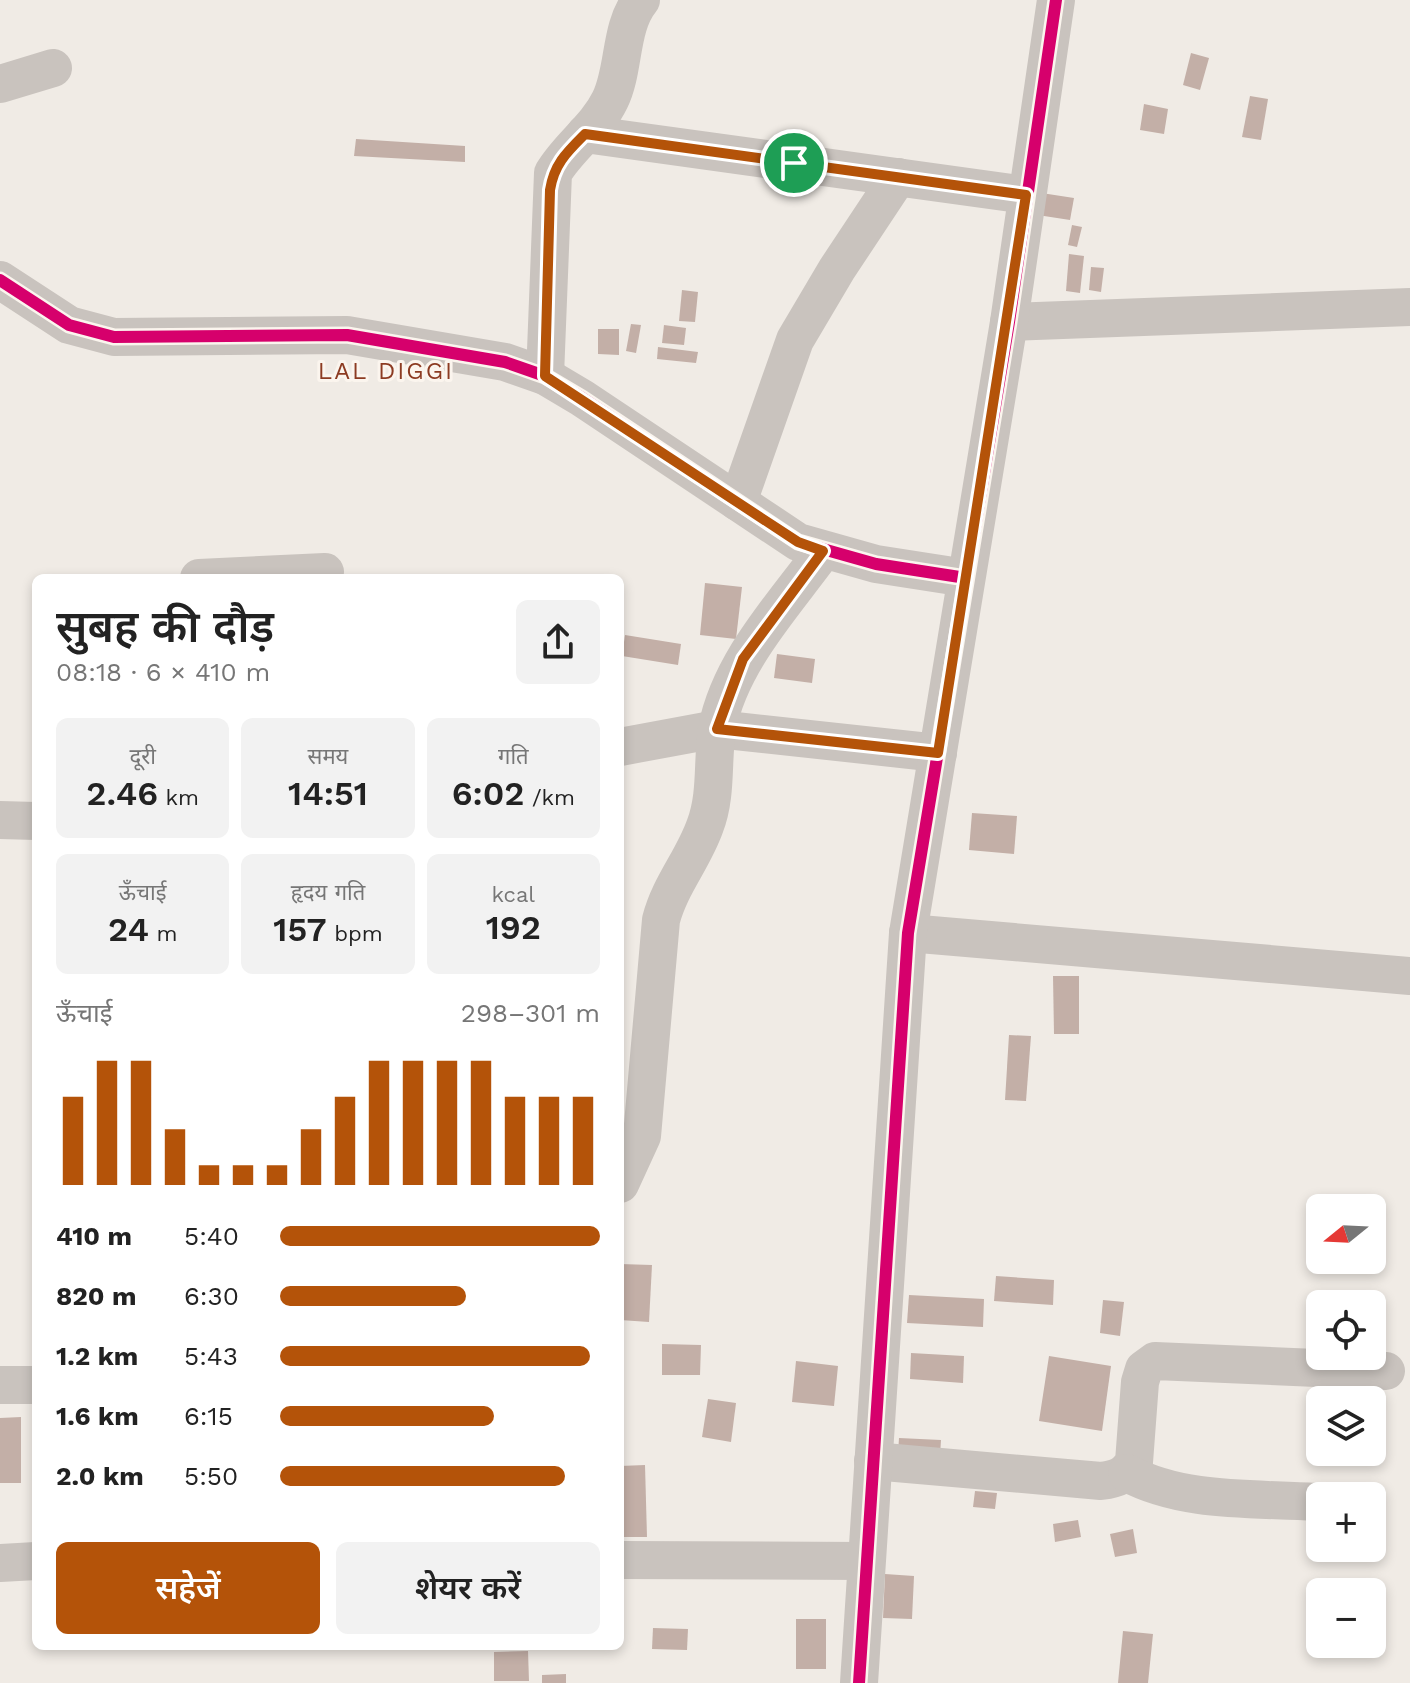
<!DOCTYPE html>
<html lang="hi">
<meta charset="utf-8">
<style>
body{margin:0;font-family:"Work Sans","Noto Sans Devanagari",sans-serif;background:#f2f2f2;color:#222;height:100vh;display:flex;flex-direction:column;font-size:30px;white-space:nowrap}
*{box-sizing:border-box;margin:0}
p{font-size:26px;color:#767676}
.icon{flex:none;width:44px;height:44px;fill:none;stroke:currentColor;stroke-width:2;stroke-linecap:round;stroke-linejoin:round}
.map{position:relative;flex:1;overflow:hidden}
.side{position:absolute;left:32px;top:574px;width:592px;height:1076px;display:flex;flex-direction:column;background:#fff;border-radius:12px;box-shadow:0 4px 12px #0003}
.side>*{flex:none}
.needle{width:52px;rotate:252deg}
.fabs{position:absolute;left:1306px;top:1194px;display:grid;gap:16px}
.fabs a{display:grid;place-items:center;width:80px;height:80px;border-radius:12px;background:#fff;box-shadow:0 4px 12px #0003;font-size:40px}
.pin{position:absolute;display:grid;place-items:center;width:68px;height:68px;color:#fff;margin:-34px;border:4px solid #fff;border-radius:50%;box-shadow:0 2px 8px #0007}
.round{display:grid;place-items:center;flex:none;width:84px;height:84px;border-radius:12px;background:#f2f2f2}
.head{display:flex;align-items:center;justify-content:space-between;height:136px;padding:0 24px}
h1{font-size:44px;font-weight:600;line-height:60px}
.stats{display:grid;grid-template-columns:repeat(3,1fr);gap:12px;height:136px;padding:8px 24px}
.stats div{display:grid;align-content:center;border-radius:12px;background:#f2f2f2;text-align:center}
.stats b{font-size:34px;font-weight:600}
.stats small{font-size:22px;font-weight:400}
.stats p{font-size:22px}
.chart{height:224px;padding:16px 24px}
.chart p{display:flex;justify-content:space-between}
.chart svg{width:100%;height:144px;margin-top:8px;stroke:#b45309;stroke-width:6}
.button{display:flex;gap:16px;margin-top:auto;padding:16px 24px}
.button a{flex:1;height:92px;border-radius:12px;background:#b45309;color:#fff;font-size:32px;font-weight:600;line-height:92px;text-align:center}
.button a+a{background:#f2f2f2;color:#222}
ul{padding:0 24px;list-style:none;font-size:26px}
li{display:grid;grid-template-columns:128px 96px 1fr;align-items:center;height:60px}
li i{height:20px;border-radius:10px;background:#b45309}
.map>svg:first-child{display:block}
.building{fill:#c3afa7}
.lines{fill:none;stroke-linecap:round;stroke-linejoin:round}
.minor{stroke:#c9c3be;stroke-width:38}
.cycleway-casing{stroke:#fbf5ee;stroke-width:17}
.cycleway{stroke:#d6006c;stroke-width:12}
.route-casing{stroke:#fff;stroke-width:16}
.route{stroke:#b45309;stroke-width:10}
.labels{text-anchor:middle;stroke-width:6;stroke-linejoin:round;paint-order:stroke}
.neighbourhood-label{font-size:24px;letter-spacing:2px;fill:#8c3b22;stroke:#fbf5ee}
</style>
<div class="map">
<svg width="1410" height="1683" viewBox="0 0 1410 1683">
<rect width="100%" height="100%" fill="#f0ebe5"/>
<!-- building -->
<g class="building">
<polygon points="1191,53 1209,58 1200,90 1183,85"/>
<polygon points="1250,96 1268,99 1261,140 1242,137"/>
<polygon points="1144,104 1168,109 1164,134 1140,130"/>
<polygon points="356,139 465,146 465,162 354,156"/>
<polygon points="1035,192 1074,198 1070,220 1031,214"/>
<polygon points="1072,225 1082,227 1077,247 1068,245"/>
<polygon points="1069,254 1084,256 1080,293 1066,291"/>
<polygon points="1091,267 1104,268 1101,292 1089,290"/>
<polygon points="682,290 698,292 695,322 679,321"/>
<polygon points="631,324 641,325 636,353 626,351"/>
<polygon points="664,325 686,328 684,345 662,343"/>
<polygon points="598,329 619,329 619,355 598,354"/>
<polygon points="658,347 698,352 696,363 657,359"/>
<polygon points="705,583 742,587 736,639 700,635"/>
<polygon points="625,635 681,644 678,665 622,656"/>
<polygon points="777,654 815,659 812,683 774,678"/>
<polygon points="972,813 1017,816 1014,854 969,850"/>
<polygon points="1053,976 1079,976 1079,1034 1054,1034"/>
<polygon points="1009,1035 1031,1036 1026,1101 1005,1100"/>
<polygon points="620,1264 652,1265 649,1322 620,1320"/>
<polygon points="996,1276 1054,1280 1053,1305 994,1301"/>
<polygon points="909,1295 984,1299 983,1327 907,1323"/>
<polygon points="1103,1300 1124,1302 1120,1336 1100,1333"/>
<polygon points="662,1344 701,1345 700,1375 662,1375"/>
<polygon points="911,1353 964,1356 963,1383 910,1379"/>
<polygon points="1049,1356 1111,1366 1102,1431 1039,1421"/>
<polygon points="796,1361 838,1366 834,1406 792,1402"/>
<polygon points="708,1399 736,1403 731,1442 702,1437"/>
<polygon points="21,1417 21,1483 0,1483 0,1418"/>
<polygon points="899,1438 941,1440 940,1456 898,1454"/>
<polygon points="645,1465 647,1537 620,1537 620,1466"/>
<polygon points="975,1491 997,1493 995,1509 973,1507"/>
<polygon points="1078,1520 1081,1537 1055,1542 1053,1524"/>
<polygon points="1133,1529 1137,1553 1115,1557 1110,1534"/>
<polygon points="885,1574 914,1576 912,1619 883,1618"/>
<rect x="796" y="1619" width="30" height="50"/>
<polygon points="653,1628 688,1629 687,1650 652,1649"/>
<polygon points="1123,1631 1153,1634 1148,1683 1118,1683"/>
<polygon points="528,1651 529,1681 494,1681 494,1652"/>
<polygon points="566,1674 566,1683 542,1683 542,1675"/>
</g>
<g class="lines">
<!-- minor -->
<g class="minor">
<polyline points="0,84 53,68"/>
<polyline points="585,134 1026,195"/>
<polyline points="0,280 69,325 114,337 347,335 505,362 545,376 582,398 798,542 876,564 966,578"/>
<polyline points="1009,322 1410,307"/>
<path d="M545,376L553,173C569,146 596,129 610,100C625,70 619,27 641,0"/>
<polyline points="738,502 795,340 837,269 898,177"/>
<polyline points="199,578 325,572"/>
<polyline points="620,747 717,729 938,753"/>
<polyline points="0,820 36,821"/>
<polyline points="908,933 1410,976"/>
<path d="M620,1184L642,1136L661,920C670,885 693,860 705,826C717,795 712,761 717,729C730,661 784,605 823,551"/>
<polyline points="0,1385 36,1385"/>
<path d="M873,1461L1101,1481C1117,1479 1125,1476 1134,1462L1140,1382L1144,1369L1155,1361L1386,1371"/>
<path d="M1127,1473C1183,1503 1253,1498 1315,1502"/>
<polyline points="620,1560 866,1561"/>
<polyline points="0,1563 36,1561"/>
<polyline points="859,1683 908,933 1009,322 1056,0"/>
</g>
<defs>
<g id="cycleway">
<polyline points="0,280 69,325 114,337 347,335 505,362 545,376 582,398 798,542 876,564 966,578"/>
<polyline points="859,1683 908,933 1009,322 1056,0"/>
</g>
</defs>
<!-- cycleway casing -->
<use href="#cycleway" class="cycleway-casing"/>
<!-- cycleway -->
<use href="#cycleway" class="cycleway"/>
</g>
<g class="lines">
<defs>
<path id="route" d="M585,134L1026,195L938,753L717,729L743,659L823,551L798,542L545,376L550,190C554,164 567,152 585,134Z"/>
</defs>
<!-- route casing -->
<use href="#route" class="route-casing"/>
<!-- route -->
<use href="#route" class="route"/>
</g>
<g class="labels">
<!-- neighbourhood labels -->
<g class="neighbourhood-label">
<text x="386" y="379">LAL DIGGI</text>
</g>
</g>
</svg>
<div class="fabs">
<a><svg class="needle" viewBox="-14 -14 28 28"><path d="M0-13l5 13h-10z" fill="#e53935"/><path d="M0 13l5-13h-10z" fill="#767676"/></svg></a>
<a><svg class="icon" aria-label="locate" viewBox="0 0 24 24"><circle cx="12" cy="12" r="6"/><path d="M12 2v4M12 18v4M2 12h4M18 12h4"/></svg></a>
<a><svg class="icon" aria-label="layers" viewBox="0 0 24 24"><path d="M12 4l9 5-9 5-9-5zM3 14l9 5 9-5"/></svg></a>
<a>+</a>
<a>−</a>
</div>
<div class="pin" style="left:794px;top:163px;background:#1e9e55"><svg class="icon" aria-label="arrive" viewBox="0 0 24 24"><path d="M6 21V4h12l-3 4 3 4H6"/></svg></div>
<section class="side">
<div class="head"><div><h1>सुबह की दौड़</h1><p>08:18 · 6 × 410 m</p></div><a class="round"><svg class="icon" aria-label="share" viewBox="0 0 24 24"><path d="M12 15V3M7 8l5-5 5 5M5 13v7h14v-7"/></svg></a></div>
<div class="stats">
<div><p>दूरी</p><b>2.46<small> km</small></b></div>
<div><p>समय</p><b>14:51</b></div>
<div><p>गति</p><b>6:02<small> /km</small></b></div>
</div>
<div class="stats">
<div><p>ऊँचाई</p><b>24<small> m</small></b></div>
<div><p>हृदय गति</p><b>157<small> bpm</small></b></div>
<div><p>kcal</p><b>192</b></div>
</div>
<div class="chart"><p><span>ऊँचाई</span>298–301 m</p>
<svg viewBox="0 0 160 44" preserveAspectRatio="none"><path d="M5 44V17M15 44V6M25 44V6M35 44V27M45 44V38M55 44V38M65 44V38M75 44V27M85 44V17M95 44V6M105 44V6M115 44V6M125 44V6M135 44V17M145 44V17M155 44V17"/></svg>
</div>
<ul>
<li><b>410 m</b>5:40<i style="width:100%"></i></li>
<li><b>820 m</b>6:30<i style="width:58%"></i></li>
<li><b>1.2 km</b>5:43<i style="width:97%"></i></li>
<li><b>1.6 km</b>6:15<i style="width:67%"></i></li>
<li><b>2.0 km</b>5:50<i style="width:89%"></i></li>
</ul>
<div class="button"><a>सहेजें</a><a>शेयर करें</a></div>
</section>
</div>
